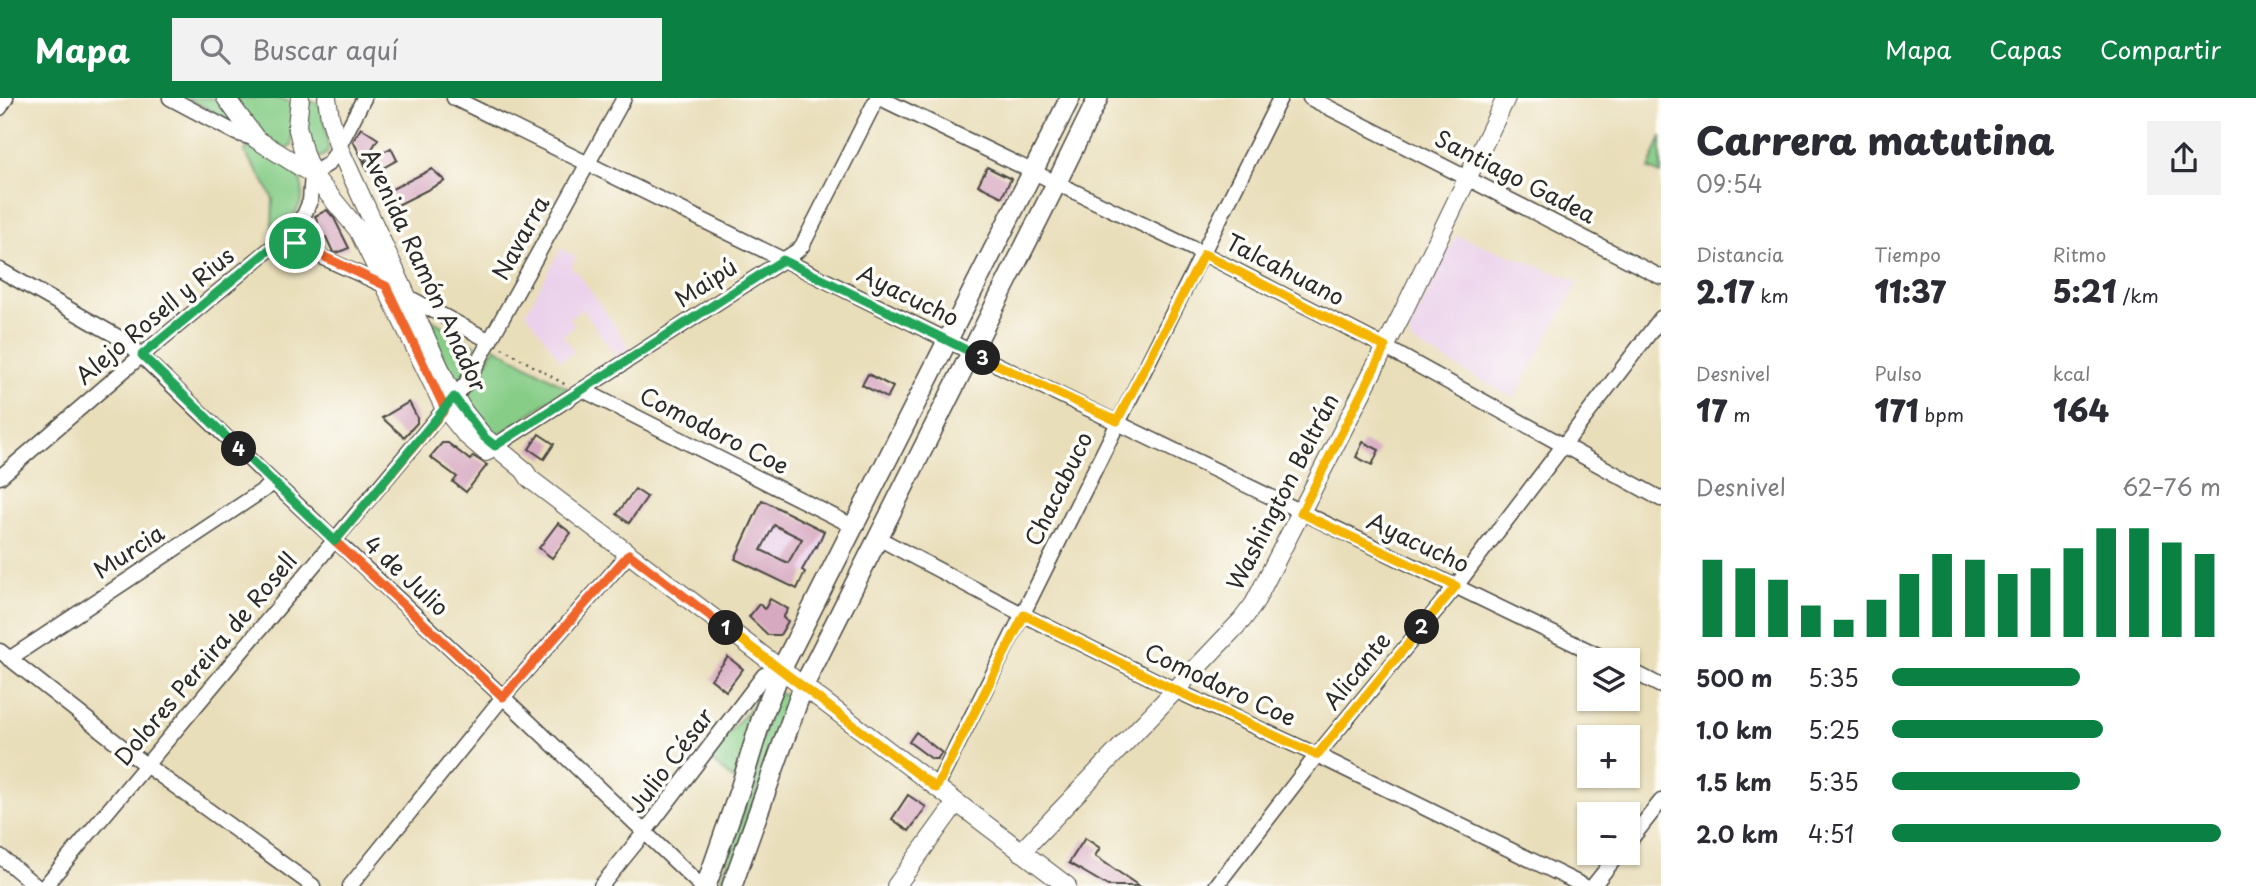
<!DOCTYPE html>
<html lang="es">
<meta charset="utf-8">
<style>
body{margin:0;font-family:"Playpen Sans",sans-serif;background:#f2f2f3;color:#2b2b33;height:100vh;display:flex;flex-direction:column;font-size:26px;white-space:nowrap}
*{box-sizing:border-box;margin:0}
p{font-size:23px;color:#7c7c81}
.icon{flex:none;width:38px;height:38px;fill:none;stroke:currentColor;stroke-width:2;stroke-linecap:round;stroke-linejoin:round}
.map{position:relative;flex:1;overflow:hidden}
.panel{display:flex;flex-direction:column;background:#fff;width:595px}
.panel>*{flex:none}
.buttons{position:absolute;left:1577px;top:550px;display:grid;gap:14px}
.buttons a{display:grid;place-items:center;width:63px;height:63px;border-radius:0px;background:#fff;box-shadow:0 2px 5px #0004;font-size:35px}
.pin{position:absolute;display:grid;place-items:center;width:60px;height:60px;color:#fff;margin:-30px;border:4px solid #fff;border-radius:50%;box-shadow:0 2px 7px #0007}
.km{position:absolute;width:35px;height:35px;margin:-18px;border-radius:50%;background:#222;color:#fff;font-size:19px;line-height:35px;text-align:center}
.round{display:grid;place-items:center;flex:none;width:74px;height:74px;border-radius:0px;background:#f2f2f3}
.summary{display:flex;align-items:center;justify-content:space-between;height:119px;padding:0 35px}
h1{font-size:38px;font-weight:800;line-height:52px}
.figures{display:grid;grid-template-columns:repeat(3,1fr);gap:10px;height:119px;padding:7px 35px}
.figures div{display:grid;align-content:center}
.figures b{font-size:30px;font-weight:800}
.figures small{font-size:19px;font-weight:400}
.figures p{font-size:19px}
.chart{height:196px;padding:14px 35px}
.chart p{display:flex;justify-content:space-between}
.chart svg{width:100%;height:126px;margin-top:7px;stroke:#0b8043;stroke-width:6}
ul{padding:0 35px;list-style:none;font-size:23px}
li{display:grid;grid-template-columns:112px 84px 1fr;align-items:center;height:52px}
li i{height:18px;border-radius:9px;background:#0b8043}
header{display:flex;align-items:center;gap:42px;box-sizing:border-box;height:98px;padding:0 35px;background:#0b8043;color:#fff}
header strong{font-size:33px}
nav{display:flex;gap:38px;margin-inline-start:auto;font-size:24px}
.search{width:490px;height:63px;background:#f2f2f3;display:flex;align-items:center;gap:18px;box-sizing:border-box;padding:0 24px;border-radius:0px;color:#7c7c81;font-size:26px}
main{display:flex;flex:1;min-height:0}
.map>svg:first-child{display:block}
.built{fill:#ebd1eb}
.green{fill:#87cd88;stroke:#597c5a;stroke-width:2}
.building{fill:#d7a9c1;fill-rule:evenodd}
.lines{fill:none;stroke-linecap:round;stroke-linejoin:round}
.minor-casing{stroke:#484640;stroke-width:17}
.tertiary-casing{stroke:#484640;stroke-width:20}
.secondary-casing{stroke:#484640;stroke-width:22}
.path{stroke:#484640;stroke-width:2.5;stroke-dasharray:2 5;stroke-linecap:butt}
.minor{stroke:#fff;stroke-width:14}
.tertiary{stroke:#fff;stroke-width:18}
.secondary{stroke:#fff;stroke-width:19}
.split-1-casing{stroke:#fff;stroke-width:14}
.split-2-casing{stroke:#fff;stroke-width:14}
.split-3-casing{stroke:#fff;stroke-width:14}
.split-4-casing{stroke:#fff;stroke-width:14}
.split-5-casing{stroke:#fff;stroke-width:14}
.split-1{stroke:#f0652b;stroke-width:9}
.split-2{stroke:#f5b400;stroke-width:9}
.split-3{stroke:#f5b400;stroke-width:9}
.split-4{stroke:#22a559;stroke-width:9}
.split-5{stroke:#22a559;stroke-width:9}
.labels{text-anchor:middle;stroke-width:7;stroke-linejoin:round;paint-order:stroke}
.street-label{font-size:23px;fill:#2b2b2b;stroke:#fdfcf7}
</style>
<header>
<strong>Mapa</strong>
<div class="search"><svg class="icon" aria-label="search" viewBox="0 0 24 24"><circle cx="10" cy="10" r="6"/><path d="M15 15l6 6"/></svg>Buscar aquí</div>
<nav><a>Mapa</a><a>Capas</a><a>Compartir</a></nav>
</header>
<main>
<div class="map">
<svg width="1661" height="788" viewBox="0 0 1661 788">
<rect width="100%" height="100%" fill="#fdfcf7"/>
<filter id="ink" filterUnits="userSpaceOnUse"><feTurbulence type="fractalNoise" baseFrequency=".0143" numOctaves="2"/><feDisplacementMap in="SourceGraphic" scale="14" xChannelSelector="R" yChannelSelector="G"/><feConvolveMatrix kernelMatrix="1 2 1 2 8 2 1 2 1" color-interpolation-filters="sRGB"/></filter>
<filter id="wash" filterUnits="userSpaceOnUse"><feTurbulence type="fractalNoise" baseFrequency=".00686" numOctaves="4" result="noise"/><feDisplacementMap in="SourceGraphic" scale="28" xChannelSelector="R" yChannelSelector="G"/><feGaussianBlur stdDeviation="1.57" result="paint"/><feColorMatrix in="noise" values="0 0 0 0 0 0 0 0 0 0 0 0 0 0 0 0 0 1.4 0 .05"/><feComposite in="paint" operator="in"/></filter>
<g filter="url(#wash)">
<rect width="100%" height="100%" fill="#e9deba"/>
<!-- built -->
<g class="built">
<polygon points="1456,137 1579,184 1514,300 1412,244 1409,234"/>
<polygon points="561,150 576,159 571,170 578,175 631,251 617,260 583,211 570,220 575,228 563,237 574,253 561,263 526,214"/>
<polygon points="762,402 825,433 827,443 811,477 743,443"/>
</g>
<!-- green -->
<g class="green">
<polygon points="187,0 221,0 231,21 227,21"/>
<polygon points="232,0 276,0 289,3 291,7 292,48 286,51 265,38"/>
<polygon points="312,3 320,7 328,41 328,54 322,59 314,58 305,28 308,4"/>
<polygon points="1661,38 1661,76 1649,71"/>
<path d="M248,49C262,56 281,62 293,73C315,95 295,120 276,135L272,132L273,101L265,85L244,54Z"/>
<polygon points="432,222 475,247 475,254 459,284 457,286 429,229 429,225"/>
<polygon points="495,249 568,290 498,337 491,333 467,299"/>
<polygon points="764,586 766,587 734,682 708,660 751,609 756,598"/>
<polygon points="776,594 790,599 728,782 721,781 756,677 758,652"/>
</g>
<g id="blocks">
<!-- building -->
<g class="building">
<polygon points="361,30 378,41 364,64 353,43"/>
<polygon points="391,50 397,62 370,77 364,65"/>
<polygon points="987,69 1011,81 1002,99 978,87"/>
<polygon points="432,71 445,83 388,112 380,97"/>
<polygon points="327,112 334,120 349,150 337,155 333,154 326,139 314,145 311,144 305,131 318,124 315,118"/>
<polygon points="868,276 893,289 887,300 862,287"/>
<polygon points="409,304 417,319 417,325 404,339 382,320"/>
<polygon points="539,336 554,346 544,361 529,351"/>
<polygon points="1363,344 1379,352 1372,367 1356,359"/>
<polygon points="442,345 448,345 470,362 473,358 487,367 466,394 453,384 457,379 430,359"/>
<polygon points="635,391 647,399 629,425 617,416"/>
<path d="M762,402L824,433L817,449L816,448L802,472L805,474L797,491L735,461ZM774,427L802,441L788,465L761,452Z"/>
<polygon points="558,425 571,435 552,460 539,450"/>
<polygon points="770,501 788,511 783,520 788,523 780,537 768,537 749,519 759,506 765,511"/>
<polygon points="728,559 743,571 726,593 711,581"/>
<polygon points="916,634 942,655 937,661 932,661 909,644"/>
<polygon points="908,697 926,709 909,733 892,721"/>
<polygon points="1085,740 1100,750 1095,758 1139,788 1108,788 1069,765"/>
</g>
</g>
</g>
<g filter="url(#ink)">
<use href="#blocks" fill-opacity="0" stroke="#484640" stroke-width="2"/>
<g class="lines">
<defs>
<g id="minor">
<polyline points="170,0 236,35 256,41"/>
<polyline points="454,0 971,254 1608,562"/>
<polyline points="880,0 1204,156 1370,241 1661,401"/>
<polyline points="1310,0 1661,179"/>
<polyline points="0,10 6,0"/>
<polyline points="282,141 386,188"/>
<polyline points="0,172 127,244 274,385 503,599 701,788"/>
<polyline points="406,198 490,243"/>
<polyline points="583,292 855,429"/>
<polyline points="495,348 797,153 802,148 877,0"/>
<polyline points="0,379 142,257 282,141 304,117 310,103 312,76 328,66 334,58 364,0"/>
<polyline points="878,440 1024,517 1175,592 1317,657 1584,788"/>
<polyline points="0,553 135,659 313,788"/>
<polyline points="9,561 274,385"/>
<polyline points="1628,571 1661,588"/>
<polyline points="936,690 1280,0"/>
<polyline points="1628,745 1661,703"/>
<polyline points="0,758 36,788"/>
<polyline points="45,788 467,284 624,0"/>
<polyline points="350,788 503,599 629,456"/>
<polyline points="601,788 644,735 764,577 781,572"/>
<polyline points="1216,788 1317,657 1456,488 1661,220"/>
<polyline points="1593,788 1620,754"/>
</g>
<g id="tertiary">
<polyline points="226,0 256,41 312,76"/>
<polyline points="300,0 297,28 304,56 312,76 358,132 445,311 466,337 486,354"/>
<polyline points="327,0 330,19 339,50 448,288 464,314 484,339 524,372 530,381 1067,788"/>
<polyline points="1021,754 1242,522 1254,506 1401,218 1506,0"/>
<polyline points="896,788 956,705"/>
</g>
<g id="secondary">
<polyline points="706,788 741,688 762,619 781,572 1070,0"/>
<polyline points="732,788 803,589 1056,86 1098,0"/>
</g>
</defs>
<!-- minor casing -->
<use href="#minor" class="minor-casing"/>
<!-- tertiary casing -->
<use href="#tertiary" class="tertiary-casing"/>
<!-- secondary casing -->
<use href="#secondary" class="secondary-casing"/>
<!-- path -->
<polyline class="path" points="502,250 566,287"/>
<!-- minor -->
<use href="#minor" class="minor"/>
<!-- tertiary -->
<use href="#tertiary" class="tertiary"/>
<!-- secondary -->
<use href="#secondary" class="secondary"/>
</g>
</g>
<g class="lines" filter="url(#ink)">
<defs>
<polyline id="split-1" points="295,145 386,188 445,311 335,443 503,599 629,456 726,530"/>
<polyline id="split-2" points="726,530 936,690 1024,517 1175,592 1317,657 1422,529"/>
<polyline id="split-3" points="983,260 1117,323 1204,156 1385,249 1301,415 1456,488 1422,529"/>
<polyline id="split-4" points="239,351 335,443 454,299 484,339 495,348 783,162 983,260"/>
<polyline id="split-5" points="239,351 142,257 282,141 295,145"/>
</defs>
<!-- split-1 casing -->
<use href="#split-1" class="split-1-casing"/>
<!-- split-2 casing -->
<use href="#split-2" class="split-2-casing"/>
<!-- split-3 casing -->
<use href="#split-3" class="split-3-casing"/>
<!-- split-4 casing -->
<use href="#split-4" class="split-4-casing"/>
<!-- split-5 casing -->
<use href="#split-5" class="split-5-casing"/>
<!-- split-1 -->
<use href="#split-1" class="split-1"/>
<!-- split-2 -->
<use href="#split-2" class="split-2"/>
<!-- split-3 -->
<use href="#split-3" class="split-3"/>
<!-- split-4 -->
<use href="#split-4" class="split-4"/>
<!-- split-5 -->
<use href="#split-5" class="split-5"/>
</g>
<g class="labels">
<!-- street labels -->
<g class="street-label">
<text transform="translate(1515 79) rotate(27)" y="8">Santiago Gadea</text>
<text transform="translate(521 140) rotate(-61)" y="8">Navarra</text>
<text transform="translate(424 172) rotate(65)" y="8">Avenida Ramón Anador</text>
<text transform="translate(1285 172) rotate(27)" y="8">Talcahuano</text>
<text transform="translate(706 185) rotate(-33)" y="8">Maipú</text>
<text transform="translate(908 198) rotate(26)" y="8">Ayacucho</text>
<text transform="translate(155 218) rotate(-40)" y="8">Alejo Rosell y Rius</text>
<text transform="translate(714 333) rotate(27)" y="8">Comodoro Coe</text>
<text transform="translate(1059 391) rotate(-64)" y="8">Chacabuco</text>
<text transform="translate(1283 394) rotate(-63)" y="8">Washington Beltrán</text>
<text transform="translate(1418 445) rotate(25)" y="8">Ayacucho</text>
<text transform="translate(129 454) rotate(-33)" y="8">Murcia</text>
<text transform="translate(406 478) rotate(43)" y="8">4 de Julio</text>
<text transform="translate(206 561) rotate(-50)" y="8">Dolores Pereira de Rosell</text>
<text transform="translate(1357 573) rotate(-51)" y="8">Alicante</text>
<text transform="translate(1220 587) rotate(25)" y="8">Comodoro Coe</text>
<text transform="translate(671 663) rotate(-53)" y="8">Julio César</text>
</g>
</g>
</svg>
<div class="buttons">
<a><svg class="icon" aria-label="layers" viewBox="0 0 24 24"><path d="M12 4l9 5-9 5-9-5zM3 14l9 5 9-5"/></svg></a>
<a>+</a>
<a>−</a>
</div>
<div class="pin" style="left:295px;top:145px;background:#1e9e55"><svg class="icon" aria-label="arrive" viewBox="0 0 24 24"><path d="M6 21V4h12l-3 4 3 4H6"/></svg></div>
<b class="km" style="left:726px;top:530px">1</b>
<b class="km" style="left:1422px;top:529px">2</b>
<b class="km" style="left:983px;top:260px">3</b>
<b class="km" style="left:239px;top:351px">4</b>
</div>
<section class="panel">
<div class="summary"><div><h1>Carrera matutina</h1><p>09:54</p></div><a class="round"><svg class="icon" aria-label="share" viewBox="0 0 24 24"><path d="M12 15V3M7 8l5-5 5 5M5 13v7h14v-7"/></svg></a></div>
<div class="figures">
<div><p>Distancia</p><b>2.17<small> km</small></b></div>
<div><p>Tiempo</p><b>11:37</b></div>
<div><p>Ritmo</p><b>5:21<small> /km</small></b></div>
</div>
<div class="figures">
<div><p>Desnivel</p><b>17<small> m</small></b></div>
<div><p>Pulso</p><b>171<small> bpm</small></b></div>
<div><p>kcal</p><b>164</b></div>
</div>
<div class="chart"><p><span>Desnivel</span>62–76 m</p>
<svg viewBox="0 0 160 44" preserveAspectRatio="none"><path d="M5 44V17M15 44V20M25 44V24M35 44V33M45 44V38M55 44V31M65 44V22M75 44V15M85 44V17M95 44V22M105 44V20M115 44V13M125 44V6M135 44V6M145 44V11M155 44V15"/></svg>
</div>
<ul>
<li><b>500 m</b>5:35<i style="width:57%"></i></li>
<li><b>1.0 km</b>5:25<i style="width:64%"></i></li>
<li><b>1.5 km</b>5:35<i style="width:57%"></i></li>
<li><b>2.0 km</b>4:51<i style="width:100%"></i></li>
</ul>
</section>
</main>
